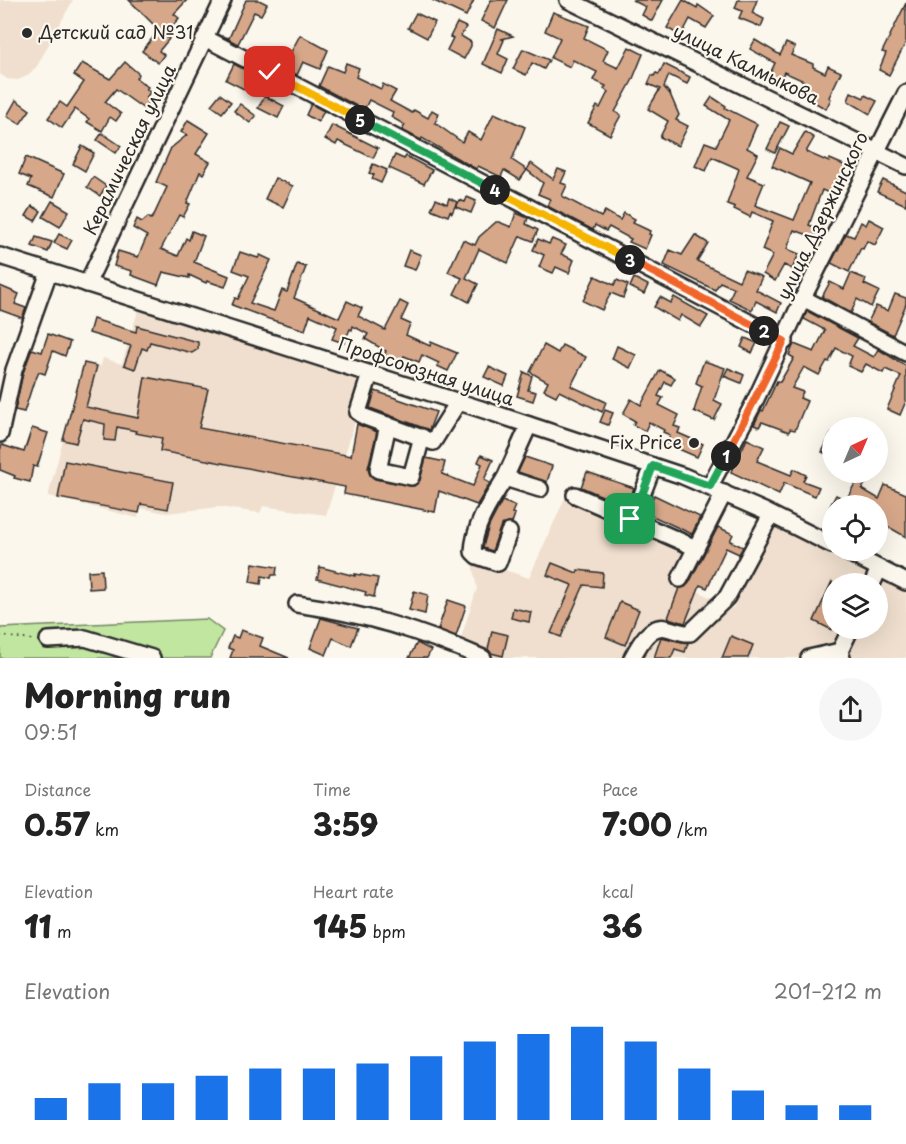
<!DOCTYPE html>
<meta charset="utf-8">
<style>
body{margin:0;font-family:"Playpen Sans",sans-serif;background:#f6f6f6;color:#222;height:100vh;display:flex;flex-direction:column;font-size:22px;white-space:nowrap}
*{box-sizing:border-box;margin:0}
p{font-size:20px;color:#767676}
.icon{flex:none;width:33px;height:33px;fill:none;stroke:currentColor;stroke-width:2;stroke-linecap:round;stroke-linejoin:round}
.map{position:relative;height:658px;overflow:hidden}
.sheet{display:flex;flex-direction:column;background:#fff;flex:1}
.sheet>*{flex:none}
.needle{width:39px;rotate:44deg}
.buttons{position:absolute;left:822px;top:417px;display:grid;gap:12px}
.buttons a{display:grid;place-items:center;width:66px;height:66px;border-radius:50%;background:#fff;box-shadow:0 6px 24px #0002;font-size:30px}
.pin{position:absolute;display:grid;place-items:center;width:51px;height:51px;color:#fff;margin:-26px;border-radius:12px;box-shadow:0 3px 9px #0006}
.km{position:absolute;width:30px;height:30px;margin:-15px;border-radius:50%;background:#222;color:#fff;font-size:16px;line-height:30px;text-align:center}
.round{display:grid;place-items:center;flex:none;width:63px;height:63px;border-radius:32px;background:#f6f6f6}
.summary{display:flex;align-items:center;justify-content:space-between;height:102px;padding:0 24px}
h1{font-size:33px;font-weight:800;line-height:45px}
.figures{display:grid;grid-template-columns:repeat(3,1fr);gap:9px;height:102px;padding:6px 24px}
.figures div{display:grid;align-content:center}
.figures b{font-size:30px;font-weight:800}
.figures small{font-size:16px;font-weight:400}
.figures p{font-size:16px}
.chart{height:168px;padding:12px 24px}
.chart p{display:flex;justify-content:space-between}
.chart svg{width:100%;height:108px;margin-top:6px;stroke:#1a73e8;stroke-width:6}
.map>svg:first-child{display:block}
.built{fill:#f0dfce;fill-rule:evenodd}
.green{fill:#c1e6a0;stroke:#768866;stroke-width:1.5}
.building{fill:#d7a789;stroke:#2b2b2b;stroke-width:1.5}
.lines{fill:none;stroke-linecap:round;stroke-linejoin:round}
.minor-casing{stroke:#2b2b2b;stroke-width:20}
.path{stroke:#2b2b2b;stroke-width:1.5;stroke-dasharray:1.5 4.5;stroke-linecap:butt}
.minor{stroke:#fbf7ec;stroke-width:15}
.split-1-casing{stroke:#fff;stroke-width:12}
.split-2-casing{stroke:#fff;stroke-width:12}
.split-3-casing{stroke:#fff;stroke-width:12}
.split-4-casing{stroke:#fff;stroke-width:12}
.split-5-casing{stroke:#fff;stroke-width:12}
.split-6-casing{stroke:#fff;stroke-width:12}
.split-1{stroke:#22a559;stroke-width:8}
.split-2{stroke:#f0652b;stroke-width:8}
.split-3{stroke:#f0652b;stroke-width:8}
.split-4{stroke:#f5b400;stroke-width:8}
.split-5{stroke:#22a559;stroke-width:8}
.split-6{stroke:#f5b400;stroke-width:8}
.poi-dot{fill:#2b2b2b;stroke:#fbf7ec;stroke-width:2}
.labels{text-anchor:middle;stroke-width:4.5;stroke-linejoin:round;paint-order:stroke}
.poi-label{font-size:18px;fill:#2b2b2b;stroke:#fbf7ec;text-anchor:start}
.street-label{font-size:18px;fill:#2b2b2b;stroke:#fbf7ec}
</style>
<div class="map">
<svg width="906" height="658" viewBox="0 0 906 658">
<rect width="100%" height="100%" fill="#fbf7ec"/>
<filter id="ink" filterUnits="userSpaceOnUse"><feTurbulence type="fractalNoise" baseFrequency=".0167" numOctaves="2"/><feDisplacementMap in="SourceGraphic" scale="12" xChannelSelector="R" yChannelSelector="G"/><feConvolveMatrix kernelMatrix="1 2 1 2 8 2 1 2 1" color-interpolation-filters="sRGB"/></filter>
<g filter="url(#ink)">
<!-- built -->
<g class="built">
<polygon points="0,0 73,0 37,66 29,75 18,80 7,79 0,74"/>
<polygon points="141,301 370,374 326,515 263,506 260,513 219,507 166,513 140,508 138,518 48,496 84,363 101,366 103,358 122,364"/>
<path d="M565,498L685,554L674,580L733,608L779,518L906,582V658H483L458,647L477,588L472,564L484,563L529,578ZM832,584H878V628H832Z"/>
</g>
<!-- green -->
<polygon class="green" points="207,619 223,631 210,658 0,658 0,628"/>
<!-- building -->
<g class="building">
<polygon points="129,0 187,0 174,14 179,18 165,36 169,39 159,51 164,55 158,63 142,51 159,30"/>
<polygon points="246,0 259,0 267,4 261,15 254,12 238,44 222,36 229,38"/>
<polygon points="432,0 474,0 466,16"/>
<polygon points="491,0 508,0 495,28 481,21"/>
<polygon points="632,0 663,0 652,21 642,15 646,7"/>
<polygon points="683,0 697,8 698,5 714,16 706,28 690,19 681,36 667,28"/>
<polygon points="738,0 757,0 752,13 764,19 761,27 739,18 742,11 735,8"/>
<polygon points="906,3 906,42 889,75 879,70 886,53 882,52"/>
<polygon points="553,12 589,26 584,38 608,50 603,61 618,68 629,47 643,54 632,81 615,112 621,115 610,135 588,123 597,106 600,108 608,92 604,89 606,86 593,80 597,72 573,60 570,67 551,58 560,38 545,31"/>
<polygon points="416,13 435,22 427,38 408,28"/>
<polygon points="457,23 466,27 461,36 471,42 471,46 464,59 447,50 453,38 450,37"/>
<polygon points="498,29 513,36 502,39 504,40 498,54 508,59 502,73 483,64"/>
<polygon points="300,35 328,50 320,69 303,62 297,75 284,68 286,63 274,60 275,57 271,56 273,48 290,54"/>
<polygon points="755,40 780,55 786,43 795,47 791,55 813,64 813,67 825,73 828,66 841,72 829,97 831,99 826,109 814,102 815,100 798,93 804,81 784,72 779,83 768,78 775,63 750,49"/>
<polygon points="523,49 549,60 544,69 532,63 526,75 513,69"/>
<polygon points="125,62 139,74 136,78 148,87 146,89 150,92 146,98 150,100 144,109 116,89 105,102 121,114 116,121 110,117 102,131 87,122 89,119 75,109 62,128 48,118 60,102 67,107 84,82 74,75 82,63 110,79"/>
<polygon points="346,63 359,68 356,77 381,89 383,84 396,91 390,101 412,113 414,110 428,118 432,110 439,114 435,123 462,142 468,132 481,140 494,113 525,127 512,160 527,170 520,180 504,170 501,177 478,166 476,169 422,138 421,140 402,130 405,125 391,117 393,112 369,100 364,110 319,86 328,66 343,72"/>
<polygon points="234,64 272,84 268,91 251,82 248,89 244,89 226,80"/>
<polygon points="664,64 690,77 687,84 669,75 664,87 670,94 679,115 676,120 688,126 678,146 660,137 668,121 648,109 660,89 648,84 652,75 654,76 656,73 659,74"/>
<polygon points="851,92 864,98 865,95 877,101 870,114 848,101"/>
<polygon points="220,94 231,102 222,113 211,105"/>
<polygon points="265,96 284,106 278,118 258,108"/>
<polygon points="712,97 726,106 725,108 757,124 747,148 758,154 747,176 764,183 755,205 794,220 810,183 772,166 780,148 792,154 805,132 814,138 806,152 829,162 830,159 846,166 839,181 836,180 831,194 822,190 809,225 817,228 814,237 794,230 787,249 799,254 792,269 784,265 775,281 763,274 773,255 762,250 773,221 752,212 750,217 734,209 735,207 727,204 739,169 712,157 706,171 695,166 705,142 716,146 729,120 706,106"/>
<polygon points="16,100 30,110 20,124 7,116"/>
<polygon points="240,104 256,116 250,123 234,111"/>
<polygon points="311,104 324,111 318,122 306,115"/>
<polygon points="188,120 209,133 196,154 210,162 203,174 200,172 187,203 190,204 183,217 179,215 161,249 178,256 186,238 189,240 192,231 204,236 194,262 229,276 225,287 207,281 206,283 189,275 189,278 163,272 158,285 131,275 132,271 114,266 118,251 138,257 147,236 133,228 137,219 142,222 148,217 151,219 153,217 167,187 156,182 171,148 187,135 181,132"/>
<polygon points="780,122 789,126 775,153 767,149"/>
<polygon points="332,125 378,148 373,158 338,141 336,145 325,139"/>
<polygon points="102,133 121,146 116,153 97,140"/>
<polygon points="82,146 94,153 85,171 73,164"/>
<polygon points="395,155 404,159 406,156 432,170 424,184 389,168"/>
<polygon points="26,157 64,174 54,197 28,186 31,179 19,174"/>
<polygon points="531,163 553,179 558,169 566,172 561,183 567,185 562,196 601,217 605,211 620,220 624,213 635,219 633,223 650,231 649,234 651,235 645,249 629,242 631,239 609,227 606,231 595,225 593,230 547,206 550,199 538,194 543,183 527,170"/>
<polygon points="373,164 387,170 381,183 372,179 374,175 369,173"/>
<polygon points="93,177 106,186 100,196 87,187"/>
<polygon points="275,178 293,186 283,207 265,199"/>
<polygon points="883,180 906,191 906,205 877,192"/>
<polygon points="467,197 476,201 471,213 456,207 459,200 465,202"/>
<polygon points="449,198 457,202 452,213 450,211 448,216 431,209 436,199 447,204"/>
<polygon points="52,201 69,211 60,227 43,217"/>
<polygon points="32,206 41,211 35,221 26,216"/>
<polygon points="516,213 528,218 526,224 538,230 533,241 520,236 508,263 479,249 466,278 478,284 469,302 454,294 462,278 448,272 463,240 475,245 479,237 496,222 499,222 511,227"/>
<polygon points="869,219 884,227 875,245 867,241 863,249 861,248 849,272 831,263 846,234 854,237 861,222 866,225"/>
<polygon points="59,234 72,240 67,249 54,243"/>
<polygon points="695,235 708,243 697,261 739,281 744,270 762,277 756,290 781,303 777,312 756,301 752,310 729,299 734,288 720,282 715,290 664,265 670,250 682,255"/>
<polygon points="36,237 52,242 48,252 32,246"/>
<polygon points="538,239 549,244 552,239 566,245 561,254 574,260 569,273 556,267 553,273 539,267 544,255 533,250"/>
<polygon points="409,250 421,255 415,270 403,266"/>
<polygon points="240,252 258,258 260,255 271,260 250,303 274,311 282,290 287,292 297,264 306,267 294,298 339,318 347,301 362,308 358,316 385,330 400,301 408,305 401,320 410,324 406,335 430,346 431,342 457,353 448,371 437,366 439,363 422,355 419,362 404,356 401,363 384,356 386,351 365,339 368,334 353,326 352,330 350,329 344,343 332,339 337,327 310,315 305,330 269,319 232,305 235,298 238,299 249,276 233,270"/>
<polygon points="851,273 866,279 864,284 879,291 871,307 857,299 851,313 822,297 830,282 844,289"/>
<polygon points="595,276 614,285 617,280 628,285 623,298 611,293 602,310 583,301"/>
<polygon points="634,278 648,285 644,294 630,287"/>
<polygon points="0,286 19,294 15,304 26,308 22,318 0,310"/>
<polygon points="895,294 906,298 906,304 893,335 868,322 876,306 888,311"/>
<polygon points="660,297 671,303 674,297 708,316 701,327 681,315 678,321 654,307"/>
<polygon points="807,311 858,338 853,346 874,357 878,349 906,366 906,401 900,415 887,409 901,376 885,369 883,373 866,364 861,372 848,366 852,356 836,348 829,362 827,361 819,375 804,367 792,388 803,392 800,398 807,401 795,430 790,429 789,432 762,422 759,427 754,425 761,410 763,411 777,381 780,382 794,358 789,355 794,344 814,352 825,330 804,319"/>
<polygon points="93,319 136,332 137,326 198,342 198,349 192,353 150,342 147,350 142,348 135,369 124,365 131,346 89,333"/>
<polygon points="48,334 70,342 65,356 53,351 45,374 39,372 35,381 34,381 24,412 15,410 23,373 32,349 42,352"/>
<polygon points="745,338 757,343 752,353 741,347"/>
<polygon points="544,345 558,353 562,345 586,357 571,386 606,402 602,412 559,391 556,396 544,390 548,382 530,372"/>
<polygon points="617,346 636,355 630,368 612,359"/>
<polygon points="704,361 725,368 714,400 722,404 714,420 694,411 702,386 696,383"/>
<polygon points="84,363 97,366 86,407 138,418 145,377 208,389 199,428 351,456 357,424 377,432 368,468 370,475 375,479 414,486 420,480 426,458 445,462 442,474 473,486 482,464 478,462 481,455 493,460 484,480 490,483 477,505 439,491 435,512 344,494 345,487 160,451 162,438 135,433 136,431 117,427 115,441 104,440 105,424 83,419 76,443 63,440"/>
<polygon points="489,367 508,376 504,386 484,377"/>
<polygon points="728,368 744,375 741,383 724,376"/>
<polygon points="660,370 675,378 671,385 665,382 658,396 663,398 659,405 679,415 674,426 680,428 678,433 703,444 697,457 667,444 670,435 663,432 664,430 649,422 645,431 633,425 635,421 623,414 631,399 641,405"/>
<polygon points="524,372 532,376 528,390 536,392 533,401 517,396"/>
<polygon points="375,391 436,412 429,430 370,408"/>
<polygon points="605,410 613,413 608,425 600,422"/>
<polygon points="32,428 48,433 37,467 33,466 30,482 14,478 15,476 0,470 0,450 2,445 24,452"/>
<polygon points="832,432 832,457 822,452"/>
<polygon points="747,439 764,447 757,461 791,475 794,469 806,475 803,481 819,487 815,496 784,483 779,495 731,472"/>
<polygon points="525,457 552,466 547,482 518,472"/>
<polygon points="65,461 173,482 168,509 141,504 139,513 58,498"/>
<polygon points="587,472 634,488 626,506 581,487"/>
<polygon points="858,478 866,482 862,489 879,499 885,485 906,494 906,537 878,521 878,506 830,506 836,495 846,500"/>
<polygon points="654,495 700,517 692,534 646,513"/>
<polygon points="502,501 515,506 512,513 515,514 512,523 503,524 500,528 492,551 483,548 484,543 489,526"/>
<polygon points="718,527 733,534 730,541 743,547 739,554 726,548 707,588 700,585 685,623 668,618 679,588 685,587 689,583"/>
<polygon points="253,563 277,567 276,575 272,575 271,578 262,576 261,584 250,582"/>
<polygon points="552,563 577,573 578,570 603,573 602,587 584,585 561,637 551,633 572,585 547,575"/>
<polygon points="320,567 355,576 355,574 378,578 374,597 365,595 366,592 317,579"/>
<polygon points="102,570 103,588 89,589 88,571"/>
<polygon points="832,581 832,601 828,609 832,611 832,630 814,621"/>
<polygon points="414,591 428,595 425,614 409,610"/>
<polygon points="448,600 466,606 456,636 438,629"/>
<polygon points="620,602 639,610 625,645 606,637"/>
<polygon points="513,608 531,612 529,622 511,618"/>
<polygon points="321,618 358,628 351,646 333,638 326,655 310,648"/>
<polygon points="241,630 263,638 260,646 289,658 230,658 233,650 228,648 233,636 238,638"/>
<polygon points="492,631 508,635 503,656 491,653 488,649"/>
<polygon points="731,636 753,645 748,658 722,658"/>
<polygon points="661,637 688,643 685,652 675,649 671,658 654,658"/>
<polygon points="417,643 431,650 427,658 409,658"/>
</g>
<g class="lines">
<defs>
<g id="minor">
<polyline points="568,0 906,166"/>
<polyline points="205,38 785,341"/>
<polyline points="0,256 481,409 683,476 764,511 832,545"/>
<polyline points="87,284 223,0"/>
<polyline points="803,298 906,353"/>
<polyline points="370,374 358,412 365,417 433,442 458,402"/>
<polyline points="388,425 378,470 411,477 422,437"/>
<polyline points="529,425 505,478 540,489"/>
<polyline points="0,434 14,370 49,272"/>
<polyline points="653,466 640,500 630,519 696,548"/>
<path d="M505,478C491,501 474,524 473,552L477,556L498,563L509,532"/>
<polyline points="710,486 754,403 803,298 906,93"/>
<polyline points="575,495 630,519"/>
<polyline points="843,550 906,582"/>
<polyline points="680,579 724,493"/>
<polyline points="872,584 879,569"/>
<path d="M297,604C365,614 419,630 483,658"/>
<polyline points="48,640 85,638 152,658"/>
<path d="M632,658C639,645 650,624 666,628C675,630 682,634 690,633L727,597L771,515"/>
<polyline points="809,658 840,651"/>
<polyline points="842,658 840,651 851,628"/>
</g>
</defs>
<!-- minor casing -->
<use href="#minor" class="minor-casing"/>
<!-- path -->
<polyline class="path" points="0,636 35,640"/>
<!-- minor -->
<use href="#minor" class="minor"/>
</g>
</g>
<g class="lines" filter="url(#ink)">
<defs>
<polyline id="split-1" points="630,519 640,500 653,466 710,486 726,456"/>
<polyline id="split-2" points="726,456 784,341 764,331"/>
<polyline id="split-3" points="630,260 764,331"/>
<polyline id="split-4" points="495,190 630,260"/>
<polyline id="split-5" points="360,120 495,190"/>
<polyline id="split-6" points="270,72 360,120"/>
</defs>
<!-- split-1 casing -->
<use href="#split-1" class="split-1-casing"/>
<!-- split-2 casing -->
<use href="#split-2" class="split-2-casing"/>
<!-- split-3 casing -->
<use href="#split-3" class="split-3-casing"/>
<!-- split-4 casing -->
<use href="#split-4" class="split-4-casing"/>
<!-- split-5 casing -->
<use href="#split-5" class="split-5-casing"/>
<!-- split-6 casing -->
<use href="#split-6" class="split-6-casing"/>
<!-- split-1 -->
<use href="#split-1" class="split-1"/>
<!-- split-2 -->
<use href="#split-2" class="split-2"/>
<!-- split-3 -->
<use href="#split-3" class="split-3"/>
<!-- split-4 -->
<use href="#split-4" class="split-4"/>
<!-- split-5 -->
<use href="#split-5" class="split-5"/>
<!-- split-6 -->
<use href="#split-6" class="split-6"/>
</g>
<!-- markers -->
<g class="poi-dot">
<circle cx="27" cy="33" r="6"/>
<circle cx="694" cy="443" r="6"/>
</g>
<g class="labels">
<!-- poi labels -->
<g class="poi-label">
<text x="39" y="39">Детский сад №31</text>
<text x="682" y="449" text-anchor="end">Fix Price</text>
</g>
<!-- street labels -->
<g class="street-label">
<text transform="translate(746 65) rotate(26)" y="6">улица Калмыкова</text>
<text transform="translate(130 150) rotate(-64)" y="6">Керамическая улица</text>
<text transform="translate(823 216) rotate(-64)" y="6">улица Дзержинского</text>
<text transform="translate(426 372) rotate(18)" y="6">Профсоюзная улица</text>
</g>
</g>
</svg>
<div class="buttons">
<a><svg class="needle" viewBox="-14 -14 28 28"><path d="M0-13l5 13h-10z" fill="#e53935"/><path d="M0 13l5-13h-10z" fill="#767676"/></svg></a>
<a><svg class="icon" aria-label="locate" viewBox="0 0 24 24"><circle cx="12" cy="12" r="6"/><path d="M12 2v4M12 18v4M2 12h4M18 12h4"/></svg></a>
<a><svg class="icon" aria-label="layers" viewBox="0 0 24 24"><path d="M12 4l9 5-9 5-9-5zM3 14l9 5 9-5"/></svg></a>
</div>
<div class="pin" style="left:630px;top:519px;background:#1e9e55"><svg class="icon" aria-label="arrive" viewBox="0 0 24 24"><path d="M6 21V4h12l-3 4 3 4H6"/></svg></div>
<div class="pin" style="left:270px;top:72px;background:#d93025"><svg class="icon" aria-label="check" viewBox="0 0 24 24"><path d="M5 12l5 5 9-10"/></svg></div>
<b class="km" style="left:726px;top:456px">1</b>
<b class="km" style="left:764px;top:331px">2</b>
<b class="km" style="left:630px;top:260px">3</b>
<b class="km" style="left:495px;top:190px">4</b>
<b class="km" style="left:360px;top:120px">5</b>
</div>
<section class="sheet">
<div class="summary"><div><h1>Morning run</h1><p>09:51</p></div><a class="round"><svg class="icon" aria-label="share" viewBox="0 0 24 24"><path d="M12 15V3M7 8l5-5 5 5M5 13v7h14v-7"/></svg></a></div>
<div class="figures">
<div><p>Distance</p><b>0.57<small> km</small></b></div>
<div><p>Time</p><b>3:59</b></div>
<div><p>Pace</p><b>7:00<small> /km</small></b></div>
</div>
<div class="figures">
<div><p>Elevation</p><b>11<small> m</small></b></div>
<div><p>Heart rate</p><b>145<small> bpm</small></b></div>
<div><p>kcal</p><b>36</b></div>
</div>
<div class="chart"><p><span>Elevation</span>201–212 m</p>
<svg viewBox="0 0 160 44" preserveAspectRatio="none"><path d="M5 44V35M15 44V29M25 44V29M35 44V26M45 44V23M55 44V23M65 44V21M75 44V18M85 44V12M95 44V9M105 44V6M115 44V12M125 44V23M135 44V32M145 44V38M155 44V38"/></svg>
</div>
</section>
